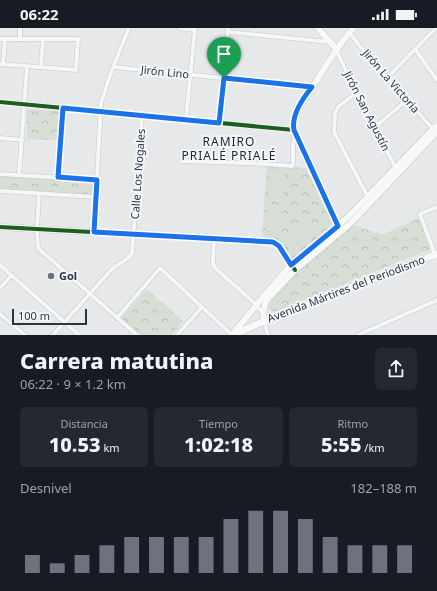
<!DOCTYPE html>
<html lang="es">
<meta charset="utf-8">
<style>
body{margin:0;font-family:"Noto Sans",sans-serif;background:#242831;color:#f1f3f6;height:100vh;display:flex;flex-direction:column;font-size:15px;white-space:nowrap}
*{box-sizing:border-box;margin:0}
p{font-size:13px;color:#9ea1a6}
.icon{flex:none;width:22px;height:22px;fill:none;stroke:currentColor;stroke-width:2;stroke-linecap:round;stroke-linejoin:round}
.map{position:relative;height:307px;overflow:hidden}
.side{display:flex;flex-direction:column;background:#171b24;flex:1}
.side>*{flex:none}
.scale{position:absolute;left:12px;bottom:10px;width:75px;box-sizing:border-box;padding-left:4px;border:2px solid #2b3445;border-top:0;font-size:11px;line-height:14px;white-space:nowrap;color:#2b3445;-webkit-text-stroke:3px #f4f6f9;paint-order:stroke}
.pin{position:absolute;display:grid;place-items:center;width:34px;height:34px;color:#fff;margin:-41px -17px;border-radius:50% 50% 50% 0;rotate:-45deg;box-shadow:0 0 4px #0007}
.pin .icon{rotate:45deg}
.round{display:grid;place-items:center;flex:none;width:42px;height:42px;border-radius:6px;background:#242831}
.headline{display:flex;align-items:center;justify-content:space-between;height:68px;padding:0 20px}
h1{font-size:22px;font-weight:800;line-height:30px}
.stats{display:grid;grid-template-columns:repeat(3,1fr);gap:6px;height:68px;padding:4px 20px}
.stats div{display:grid;align-content:center;border-radius:6px;background:#242831;text-align:center}
.stats b{font-size:20px;font-weight:800}
.stats small{font-size:11px;font-weight:400}
.stats p{font-size:11px}
.chart{height:112px;padding:8px 20px}
.chart p{display:flex;justify-content:space-between}
.chart svg{width:100%;height:72px;margin-top:4px;stroke:#6c737f;stroke-width:6}
.status{display:flex;justify-content:space-between;align-items:center;height:28px;padding:0 20px;background:#171b24;direction:ltr}
.status svg{height:11px;fill:currentColor}
.map>svg:first-child{display:block}
.forest{fill:url(#forest-crowns)}
.pitch{fill:#d6ded6}
.lines{fill:none;stroke-linecap:round;stroke-linejoin:round}
.street-casing{stroke:#c4c6c8;stroke-width:5}
.secondary-casing{stroke:#c4c6c8;stroke-width:7}
.primary-casing{stroke:#c2c5c8;stroke-width:8}
.street{stroke:#f5f6f7;stroke-width:4}
.secondary{stroke:#f8f8f8;stroke-width:6}
.primary{stroke:#f8f8f8;stroke-width:7}
.cycleway-casing{stroke:#f4f6f9;stroke-width:6}
.cycleway{stroke:#1b5e20;stroke-width:4}
.route-casing{stroke:#fff;stroke-width:8}
.route{stroke:#1a73e8;stroke-width:5}
.poi-dot{fill:#6c737f;stroke:#f4f6f9;stroke-width:1.5}
.labels{text-anchor:middle;stroke-width:4;stroke-linejoin:round;paint-order:stroke}
.street-label{font-size:11px;fill:#2b3445;stroke:#f4f6f9}
.poi-label{font-size:11px;font-weight:bold;fill:#2b3445;stroke:#f4f6f9;text-anchor:start}
.neighbourhood-label{font-size:12px;letter-spacing:1px;fill:#1d2536;stroke:#f4f6f9}
</style>
<div class="status"><b>06:22</b><svg viewBox="0 0 49 12"><path d="M0 12V9h3v3zM5 12V6h3v6zM10 12V3h3v9zM15 12V0h3v12zM26 1h20v11H26zM47 4h2v5h-2z"/></svg></div>
<div class="map">
<svg width="437" height="307" viewBox="0 0 437 307">
<defs>
<pattern id="forest-crowns" width="20" height="18" patternUnits="userSpaceOnUse"><rect width="20" height="18" fill="#d6ded6"/><path d="M2 6a3 3 0 1 1 6 0M12 15a3 3 0 1 1 6 0" fill="none" stroke="#b8bfb9"/></pattern>
</defs>
<rect width="100%" height="100%" fill="#e6e8ea"/>
<!-- forest -->
<g class="forest">
<polygon points="29,81 57,83 59,85 57,112 27,111 27,84"/>
<path d="M267,136L306,140L333,197L291,233C281,215 284,211 262,209Z"/>
<polygon points="0,147 90,153 94,155 95,161 90,167 0,161"/>
<polygon points="419,190 431,221 274,284 268,280 267,275 293,247 352,196 382,207"/>
<polygon points="147,261 183,293 172,307 142,307 121,290"/>
</g>
<!-- pitch -->
<g class="pitch">
<polygon points="270,144 285,145 283,172 268,171"/>
<polygon points="268,176 283,177 281,204 266,203"/>
<path d="M304,198L310,200L313,204L312,207L297,220C292,221 289,220 288,215L289,210Z"/>
</g>
<g class="lines">
<defs>
<g id="street">
<polyline points="20,0 20,11"/>
<polyline points="179,0 195,2"/>
<polyline points="228,4 330,14"/>
<polyline points="349,4 373,35 433,101"/>
<polyline points="0,11 78,11 76,42 0,36"/>
<polyline points="336,21 356,65 396,140"/>
<polyline points="415,21 437,52"/>
<polyline points="3,37 5,11"/>
<polyline points="41,39 43,11"/>
<polyline points="113,39 312,59"/>
<polyline points="387,50 436,0"/>
<polyline points="356,65 339,78 335,85 334,104 368,169"/>
<polyline points="0,74 294,102"/>
<polyline points="186,91 195,0"/>
<polyline points="219,95 228,0"/>
<polyline points="375,99 407,72"/>
<polyline points="0,110 22,112"/>
<polyline points="181,133 267,136 292,138 293,135 293,116 296,108"/>
<polyline points="0,146 97,152"/>
<polyline points="19,147 27,39"/>
<polyline points="58,149 63,80"/>
<polyline points="0,163 96,169"/>
<polyline points="39,166 37,201 38,220 137,307"/>
<polyline points="94,204 101,75 113,39 129,0"/>
<polyline points="214,211 213,236 215,240 250,271 263,285"/>
<polyline points="435,227 420,186 422,185 437,179"/>
<polyline points="0,237 79,307"/>
<polyline points="0,260 12,247"/>
<polyline points="0,286 25,307"/>
<polyline points="117,290 160,240 232,307"/>
<polyline points="264,293 268,307"/>
<path d="M53,307L111,242C117,236 128,233 132,225L142,87"/>
<polyline points="177,307 202,279"/>
<polyline points="358,307 437,272"/>
</g>
<g id="secondary">
<polyline points="318,0 336,21"/>
<polyline points="0,199 273,214 279,218 295,242"/>
<path d="M339,201L296,108C294,102 293,98 294,92C297,79 307,68 314,57C326,37 338,18 353,0"/>
<polyline points="264,293 263,285 266,273 295,242 351,195 437,104"/>
<polyline points="233,306 262,270 291,237 348,189 433,101 437,98"/>
</g>
<polyline id="primary" points="233,307 264,293 437,226"/>
</defs>
<!-- street casing -->
<use href="#street" class="street-casing"/>
<!-- secondary casing -->
<use href="#secondary" class="secondary-casing"/>
<!-- primary casing -->
<use href="#primary" class="primary-casing"/>
<!-- street -->
<use href="#street" class="street"/>
<!-- secondary -->
<use href="#secondary" class="secondary"/>
<!-- primary -->
<use href="#primary" class="primary"/>
<defs>
<g id="cycleway">
<polyline points="0,74 294,102"/>
<polyline points="0,199 273,214 279,218 295,242"/>
</g>
</defs>
<!-- cycleway casing -->
<use href="#cycleway" class="cycleway-casing"/>
<!-- cycleway -->
<use href="#cycleway" class="cycleway"/>
</g>
<g class="lines">
<defs>
<path id="route" d="M224,50L312,59C303,70 291,87 294,102L338,198L291,237L279,218L273,214L94,204L97,152L58,149L63,80L219,95Z"/>
</defs>
<!-- route casing -->
<use href="#route" class="route-casing"/>
<!-- route -->
<use href="#route" class="route"/>
</g>
<!-- markers -->
<circle class="poi-dot" cx="51" cy="248" r="4"/>
<g class="labels">
<!-- street labels -->
<g class="street-label">
<text transform="translate(165 44) rotate(6)" y="4">Jirón Lino</text>
<text transform="translate(391 53) rotate(49)" y="4">Jirón La Victoria</text>
<text transform="translate(367 83) rotate(63)" y="4">Jirón San Agustín</text>
<text transform="translate(138 146) rotate(-86)" y="4">Calle Los Nogales</text>
<text transform="translate(346 261) rotate(-21)" y="4">Avenida Mártires del Periodismo</text>
</g>
<!-- poi labels -->
<g class="poi-label">
<text x="59" y="252">Gol</text>
</g>
<!-- neighbourhood labels -->
<g class="neighbourhood-label">
<text x="229" y="118">RAMIRO<tspan x="229" dy="14">PRIALÉ PRIALÉ</tspan></text>
</g>
</g>
</svg>
<div class="scale">100 m</div>
<div class="pin" style="left:224px;top:50px;background:#1e9e55"><svg class="icon" aria-label="arrive" viewBox="0 0 24 24"><path d="M6 21V4h12l-3 4 3 4H6"/></svg></div>
</div>
<section class="side">
<div class="headline"><div><h1>Carrera matutina</h1><p>06:22 · 9 × 1.2 km</p></div><a class="round"><svg class="icon" aria-label="share" viewBox="0 0 24 24"><path d="M12 15V3M7 8l5-5 5 5M5 13v7h14v-7"/></svg></a></div>
<div class="stats">
<div><p>Distancia</p><b>10.53<small> km</small></b></div>
<div><p>Tiempo</p><b>1:02:18</b></div>
<div><p>Ritmo</p><b>5:55<small> /km</small></b></div>
</div>
<div class="chart"><p><span>Desnivel</span>182–188 m</p>
<svg viewBox="0 0 160 44" preserveAspectRatio="none"><path d="M5 44V33M15 44V38M25 44V33M35 44V27M45 44V22M55 44V22M65 44V22M75 44V22M85 44V11M95 44V6M105 44V6M115 44V11M125 44V22M135 44V27M145 44V27M155 44V27"/></svg>
</div>
</section>
